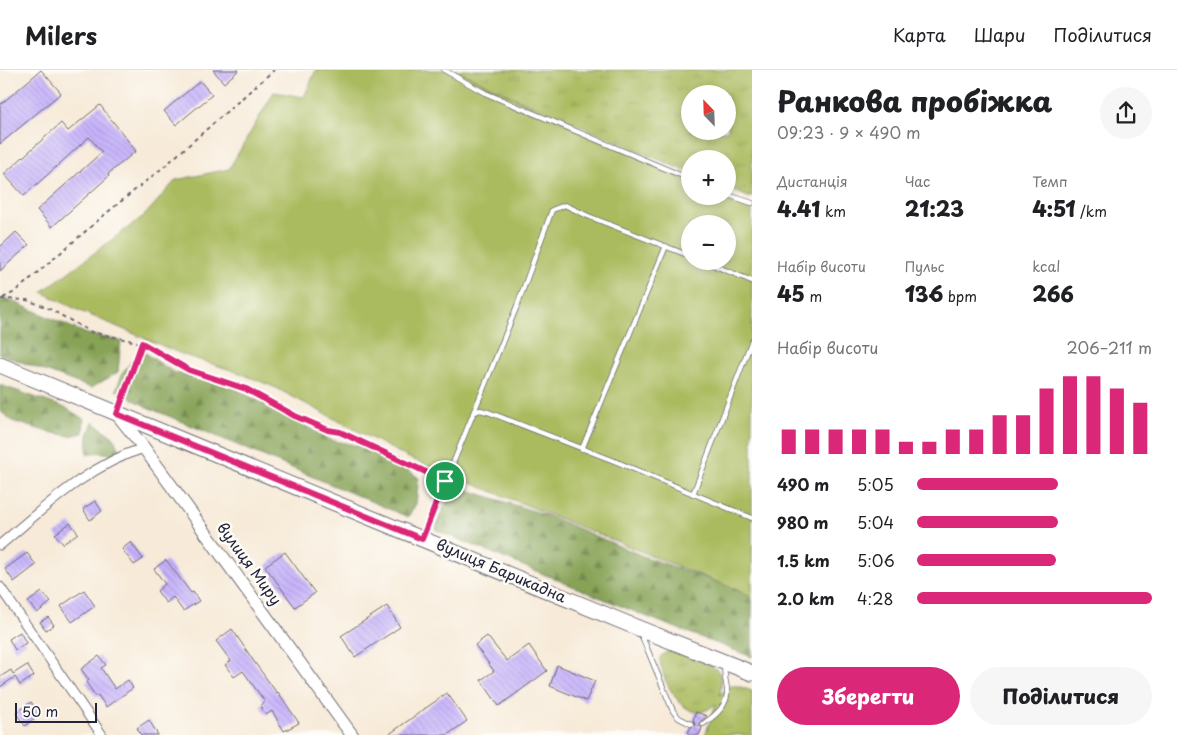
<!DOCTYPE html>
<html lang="uk">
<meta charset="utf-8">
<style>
body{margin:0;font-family:"Playpen Sans",sans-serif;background:#f6f6f6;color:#202124;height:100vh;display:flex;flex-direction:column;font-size:19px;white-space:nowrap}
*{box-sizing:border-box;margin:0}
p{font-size:16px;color:#757577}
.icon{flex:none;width:28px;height:28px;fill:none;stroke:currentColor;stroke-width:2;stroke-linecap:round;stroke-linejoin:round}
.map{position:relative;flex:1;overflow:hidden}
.panel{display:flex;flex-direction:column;background:#fff;width:425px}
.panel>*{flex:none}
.needle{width:32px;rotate:337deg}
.buttons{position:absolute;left:681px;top:15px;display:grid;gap:10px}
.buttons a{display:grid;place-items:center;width:55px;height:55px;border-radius:50%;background:#fff;box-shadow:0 2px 8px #0003;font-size:25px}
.scale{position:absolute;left:15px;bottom:12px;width:82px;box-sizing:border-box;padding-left:5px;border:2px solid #22223b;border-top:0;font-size:14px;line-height:18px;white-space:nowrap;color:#22223b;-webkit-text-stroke:4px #fdfcf7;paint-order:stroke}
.pin{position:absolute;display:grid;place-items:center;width:42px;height:42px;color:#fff;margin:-21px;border:2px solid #fff;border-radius:50%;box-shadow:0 1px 5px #0007}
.round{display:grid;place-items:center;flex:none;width:52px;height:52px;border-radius:26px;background:#f6f6f6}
.overview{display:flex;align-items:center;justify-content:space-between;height:85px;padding:0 25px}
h1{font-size:28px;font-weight:800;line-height:38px}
.metrics{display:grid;grid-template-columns:repeat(3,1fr);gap:8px;height:85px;padding:5px 25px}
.metrics div{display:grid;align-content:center}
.metrics b{font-size:21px;font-weight:800}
.metrics small{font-size:14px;font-weight:400}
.metrics p{font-size:14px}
.chart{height:140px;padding:10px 25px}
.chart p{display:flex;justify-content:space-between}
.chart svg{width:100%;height:90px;margin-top:5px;stroke:#db2777;stroke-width:6}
.cta{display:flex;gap:10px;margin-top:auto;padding:10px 25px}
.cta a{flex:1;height:58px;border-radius:30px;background:#db2777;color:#fff;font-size:20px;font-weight:800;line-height:58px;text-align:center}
.cta a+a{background:#f6f6f6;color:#202124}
ul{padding:0 25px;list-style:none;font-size:16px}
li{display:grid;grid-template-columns:80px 60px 1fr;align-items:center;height:38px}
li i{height:12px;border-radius:6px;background:#db2777}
header{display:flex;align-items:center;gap:30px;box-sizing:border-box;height:70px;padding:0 25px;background:#fff;border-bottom:1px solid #e0e0e0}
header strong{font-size:24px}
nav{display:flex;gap:28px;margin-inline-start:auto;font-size:18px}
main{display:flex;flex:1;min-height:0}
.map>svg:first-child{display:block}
.grass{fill:url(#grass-tufts);stroke:#666e4d;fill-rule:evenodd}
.forest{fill:url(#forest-firs);stroke:#546248}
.green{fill:#aabb5f;stroke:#666e4d;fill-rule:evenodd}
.building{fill:url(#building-back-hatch)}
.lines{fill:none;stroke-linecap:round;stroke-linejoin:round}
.lane-casing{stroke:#6d6872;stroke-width:6}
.street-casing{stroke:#6d6872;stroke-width:11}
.secondary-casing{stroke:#6d6872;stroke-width:14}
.primary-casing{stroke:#6d6872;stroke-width:17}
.path{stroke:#6d6872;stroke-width:2;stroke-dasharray:4 4;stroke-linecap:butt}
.lane{stroke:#fff;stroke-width:4.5}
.street{stroke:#fff;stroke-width:9}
.secondary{stroke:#fff;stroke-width:12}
.primary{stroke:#fff;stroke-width:15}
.route-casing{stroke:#fff;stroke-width:10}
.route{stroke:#db2777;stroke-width:6}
.labels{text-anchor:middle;stroke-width:5;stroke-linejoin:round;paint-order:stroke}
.street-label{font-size:15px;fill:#22223b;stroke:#fdfcf7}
</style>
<header>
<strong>Milers</strong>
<nav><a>Карта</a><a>Шари</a><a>Поділитися</a></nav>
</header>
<main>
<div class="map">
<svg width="752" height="665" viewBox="0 0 752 665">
<defs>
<pattern id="grass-tufts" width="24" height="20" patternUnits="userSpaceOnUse" patternTransform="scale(1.25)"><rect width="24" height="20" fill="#aabb5f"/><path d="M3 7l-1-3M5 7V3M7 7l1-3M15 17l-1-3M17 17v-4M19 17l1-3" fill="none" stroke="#92a053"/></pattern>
<pattern id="forest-firs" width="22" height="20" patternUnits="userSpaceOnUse" patternTransform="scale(1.25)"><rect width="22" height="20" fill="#87a356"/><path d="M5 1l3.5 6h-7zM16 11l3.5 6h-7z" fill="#6e8448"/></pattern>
<pattern id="building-back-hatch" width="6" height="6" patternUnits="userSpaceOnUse" patternTransform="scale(1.25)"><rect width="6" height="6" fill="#c6b2fb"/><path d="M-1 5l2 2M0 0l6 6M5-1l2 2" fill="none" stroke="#aa99d8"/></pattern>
</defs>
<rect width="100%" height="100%" fill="#fdfcf7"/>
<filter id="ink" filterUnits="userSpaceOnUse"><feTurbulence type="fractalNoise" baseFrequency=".02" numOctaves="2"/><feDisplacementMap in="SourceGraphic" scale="10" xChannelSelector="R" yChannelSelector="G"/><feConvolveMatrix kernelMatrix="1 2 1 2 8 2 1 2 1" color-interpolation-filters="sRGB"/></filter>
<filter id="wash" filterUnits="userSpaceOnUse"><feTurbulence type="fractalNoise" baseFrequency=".0096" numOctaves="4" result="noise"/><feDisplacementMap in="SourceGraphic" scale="20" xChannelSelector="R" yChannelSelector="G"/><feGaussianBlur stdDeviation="1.12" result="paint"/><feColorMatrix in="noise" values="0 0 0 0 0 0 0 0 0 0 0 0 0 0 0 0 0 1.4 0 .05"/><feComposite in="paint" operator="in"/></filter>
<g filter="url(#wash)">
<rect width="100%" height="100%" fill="#f7ead8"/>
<!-- grass -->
<g class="grass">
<path d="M456,0H752V127H748L728,118V89H690V103L513,27ZM690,24H728V61H690Z"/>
<path d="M669,580C680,584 711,592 718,601C723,608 721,617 720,625C732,611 737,616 752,621V665H705L716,634C711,637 706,642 698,642C678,642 659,604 660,587Z"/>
</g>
<!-- forest -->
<g class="forest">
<polygon points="5,228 87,264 121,271 118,302 91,318 0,284 0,230"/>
<polygon points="141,280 173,302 209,312 233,317 331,370 364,377 399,394 419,408 416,434 408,447 147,337 116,320 123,302"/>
<polygon points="0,315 66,338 84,349 83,363 70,366 48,362 12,351 0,341"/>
<path d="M93,352L113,367L123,385L119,387C108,383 99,381 87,384L88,365Z"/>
<path d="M458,417L546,445L643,486L726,515L752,527V587L650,548L436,460C439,443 447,431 458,417Z"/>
</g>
<!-- green -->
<path class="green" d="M316,0H455L690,112V126H720L748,140L752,139V526L409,388L274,317L237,302L184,285L78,240L42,222L145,145L176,110L229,99L274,22L304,27ZM690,154H728V191H690Z"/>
<g id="blocks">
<!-- building -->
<g class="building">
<polygon points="41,0 61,23 0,74 0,35"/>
<polygon points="213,0 239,0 224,13"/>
<polygon points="200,11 212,25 176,55 164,41"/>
<polygon points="100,35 136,81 108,104 109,106 52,157 37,140 102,82 89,67 24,126 4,104 61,53 68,61"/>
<polygon points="16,162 29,175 0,201 0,177"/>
<polygon points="95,431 102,441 90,450 83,439"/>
<polygon points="70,453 78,463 63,474 55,464"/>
<polygon points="131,472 143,489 134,495 122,479"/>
<polygon points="285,482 315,523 295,537 265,496"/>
<polygon points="27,483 36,495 14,512 5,499"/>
<polygon points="166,490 191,523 193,522 199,531 183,541 173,527 166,533 157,521 165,514 154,499"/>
<polygon points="84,520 95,536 72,552 61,536"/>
<polygon points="42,522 51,532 37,543 28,532"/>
<polygon points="387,536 400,557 355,587 341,566"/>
<polygon points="48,547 54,555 46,560 40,552"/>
<polygon points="232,559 255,593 277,623 278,622 299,653 284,661 272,641 266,645 260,635 265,632 243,601 234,607 225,595 231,591 216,571"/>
<polygon points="20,562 26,573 15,580 9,569"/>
<polygon points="487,566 507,591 529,575 547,601 499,636 481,610 494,601 475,575"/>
<polygon points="99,586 106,595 101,598 115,619 128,610 133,618 106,637 98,625 96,627 86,612 89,610 81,599"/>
<polygon points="27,595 34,606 20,615 15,607 0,617 0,607 11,600 13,604"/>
<polygon points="557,595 595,611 586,631 550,616"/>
<polygon points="447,623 467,651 447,665 388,665"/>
<polygon points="31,632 40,644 25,656 16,643"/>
<polygon points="696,642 707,646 699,653 699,656 702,658 699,665 687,665 690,658 695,655 693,650"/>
<polygon points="149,650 158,665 141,665 137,658"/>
</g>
</g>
</g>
<g filter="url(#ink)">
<use href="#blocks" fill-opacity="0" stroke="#6d6872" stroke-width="1"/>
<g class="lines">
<defs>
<g id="lane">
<polyline points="444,0 485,23 690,109"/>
<polyline points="728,125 752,133"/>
<polyline points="703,191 752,211"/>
<polyline points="473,343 480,340 488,342 612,390 752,448"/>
<polyline points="582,379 666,176"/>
<polyline points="693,424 752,270"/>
<polyline points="423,467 517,236 552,140 565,135 588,146 690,186"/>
<polyline points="641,564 673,641 679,648 691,654"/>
<path d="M703,654C715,646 729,635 727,619C726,611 723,603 725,595"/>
</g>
<g id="street">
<path d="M0,475C44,438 88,395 144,378"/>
<polyline points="0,517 102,665"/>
</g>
<polyline id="secondary" points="117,344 144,378 352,665"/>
<polyline id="primary" points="0,295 638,558 752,603"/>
</defs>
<!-- lane casing -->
<use href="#lane" class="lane-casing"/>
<!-- street casing -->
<use href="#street" class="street-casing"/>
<!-- secondary casing -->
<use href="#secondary" class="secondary-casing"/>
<!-- primary casing -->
<use href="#primary" class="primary-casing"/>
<!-- path -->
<g class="path">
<polyline points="3,228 15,222 109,141 166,95 274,0"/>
<polyline points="1,229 27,230 48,238 91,262 142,273 189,300 246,319 295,346 328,360 340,362 439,408"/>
<polyline points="121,332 142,273"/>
</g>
<!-- lane -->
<use href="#lane" class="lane"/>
<!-- street -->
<use href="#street" class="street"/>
<!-- secondary -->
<use href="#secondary" class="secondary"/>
<!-- primary -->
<use href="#primary" class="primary"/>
</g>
</g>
<g class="lines" filter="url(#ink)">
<defs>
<polygon id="route" points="142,273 189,300 246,319 295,346 328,360 340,362 445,411 422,469 117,344"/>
</defs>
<!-- route casing -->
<use href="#route" class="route-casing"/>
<!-- route -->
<use href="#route" class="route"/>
</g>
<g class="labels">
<!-- street labels -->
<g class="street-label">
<text transform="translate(249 494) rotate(54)" y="5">вулиця Миру</text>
<text transform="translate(501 501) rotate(23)" y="5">вулиця Барикадна</text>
</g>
</g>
</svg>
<div class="buttons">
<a><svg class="needle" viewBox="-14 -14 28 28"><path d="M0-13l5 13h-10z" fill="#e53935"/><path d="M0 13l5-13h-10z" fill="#757577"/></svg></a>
<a>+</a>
<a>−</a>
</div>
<div class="scale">50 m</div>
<div class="pin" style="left:445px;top:411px;background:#1e9e55"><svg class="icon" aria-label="arrive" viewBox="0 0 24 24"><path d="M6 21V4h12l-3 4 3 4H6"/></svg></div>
</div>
<section class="panel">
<div class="overview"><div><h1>Ранкова пробіжка</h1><p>09:23 · 9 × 490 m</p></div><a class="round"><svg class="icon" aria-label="share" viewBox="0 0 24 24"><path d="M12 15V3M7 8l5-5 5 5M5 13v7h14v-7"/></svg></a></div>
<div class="metrics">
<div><p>Дистанція</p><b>4.41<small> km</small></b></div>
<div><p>Час</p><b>21:23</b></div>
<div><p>Темп</p><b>4:51<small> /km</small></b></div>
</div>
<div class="metrics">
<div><p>Набір висоти</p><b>45<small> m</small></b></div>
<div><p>Пульс</p><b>136<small> bpm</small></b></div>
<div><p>kcal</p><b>266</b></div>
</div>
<div class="chart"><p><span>Набір висоти</span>206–211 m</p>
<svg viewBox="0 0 160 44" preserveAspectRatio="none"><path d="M5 44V32M15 44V32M25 44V32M35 44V32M45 44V32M55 44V38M65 44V38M75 44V32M85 44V32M95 44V25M105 44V25M115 44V12M125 44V6M135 44V6M145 44V12M155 44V19"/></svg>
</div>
<ul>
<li><b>490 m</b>5:05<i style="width:60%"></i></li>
<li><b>980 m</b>5:04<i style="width:60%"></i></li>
<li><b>1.5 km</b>5:06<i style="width:59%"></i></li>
<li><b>2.0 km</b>4:28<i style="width:100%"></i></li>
</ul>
<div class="cta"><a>Зберегти</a><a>Поділитися</a></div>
</section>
</main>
